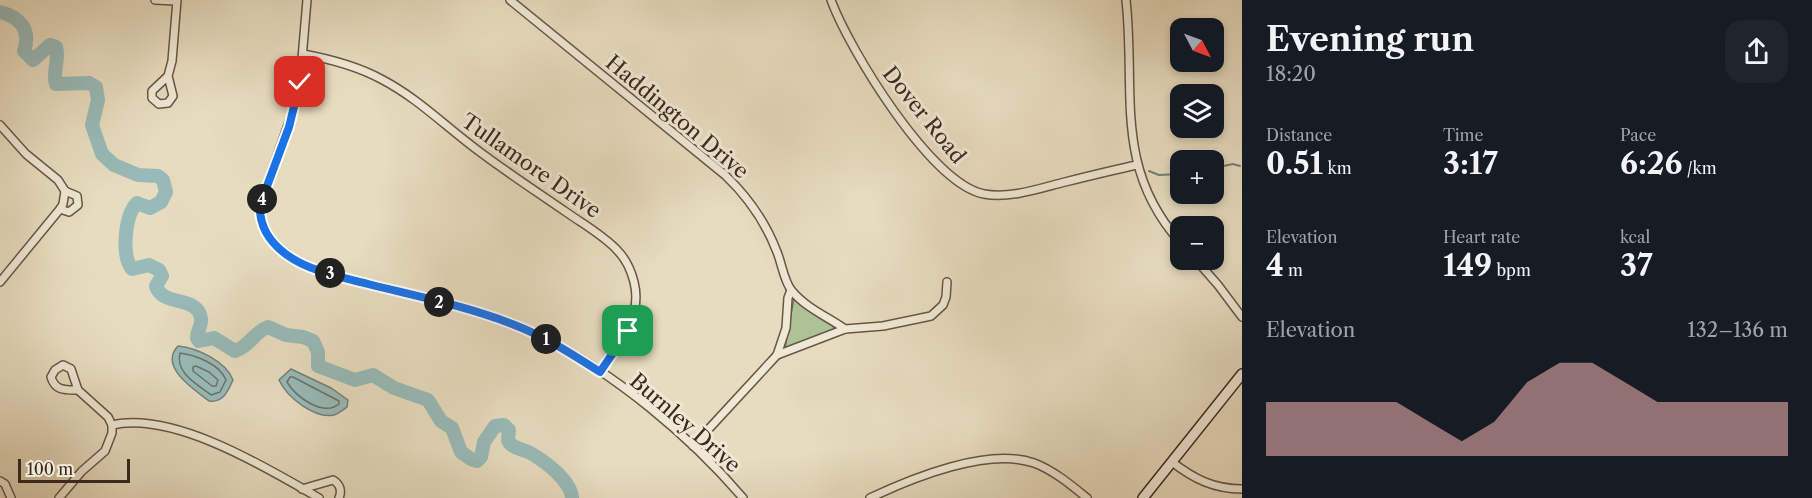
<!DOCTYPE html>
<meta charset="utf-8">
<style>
body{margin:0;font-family:"Libre Caslon Text",serif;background:#20242c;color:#f1f3f6;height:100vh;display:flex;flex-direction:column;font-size:22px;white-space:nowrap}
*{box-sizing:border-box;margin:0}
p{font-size:20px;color:#9ea1a6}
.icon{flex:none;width:33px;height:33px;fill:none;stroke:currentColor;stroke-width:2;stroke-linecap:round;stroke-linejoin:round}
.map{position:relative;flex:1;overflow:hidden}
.sheet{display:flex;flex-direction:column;background:#171b24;width:570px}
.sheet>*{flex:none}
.needle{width:39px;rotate:131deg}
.controls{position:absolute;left:1170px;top:18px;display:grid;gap:12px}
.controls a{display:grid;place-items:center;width:54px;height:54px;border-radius:12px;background:#171b24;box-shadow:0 3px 9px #0003;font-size:30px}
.scale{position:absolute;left:18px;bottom:15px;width:112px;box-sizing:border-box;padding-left:6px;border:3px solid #3e291d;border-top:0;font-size:16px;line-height:21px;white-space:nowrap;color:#3e291d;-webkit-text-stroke:4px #efe8d5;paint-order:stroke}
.pin{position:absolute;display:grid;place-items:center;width:51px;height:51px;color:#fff;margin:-26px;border-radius:12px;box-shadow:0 3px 9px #0006}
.km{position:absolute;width:30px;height:30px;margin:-15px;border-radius:50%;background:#222;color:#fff;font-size:16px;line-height:30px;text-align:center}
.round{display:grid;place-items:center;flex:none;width:63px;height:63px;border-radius:18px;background:#20242c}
.head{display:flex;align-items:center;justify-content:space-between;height:102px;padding:0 24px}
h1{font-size:33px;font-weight:700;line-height:45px}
.metrics{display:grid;grid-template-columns:repeat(3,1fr);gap:9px;height:102px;padding:6px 24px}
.metrics div{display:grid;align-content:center}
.metrics b{font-size:30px;font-weight:700}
.metrics small{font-size:16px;font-weight:400}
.metrics p{font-size:16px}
.chart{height:168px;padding:12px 24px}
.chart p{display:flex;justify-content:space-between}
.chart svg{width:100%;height:108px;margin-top:6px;fill:#c59692;opacity:.7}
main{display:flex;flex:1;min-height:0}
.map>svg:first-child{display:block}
.green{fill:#afc297;stroke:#76765a;stroke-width:1.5}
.water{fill:#98bab8;stroke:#74807a;stroke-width:1.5}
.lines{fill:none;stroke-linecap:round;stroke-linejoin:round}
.shore{stroke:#6b726a;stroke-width:1.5}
.stream{stroke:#74807a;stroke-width:2}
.river{stroke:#98bab8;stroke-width:14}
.street-casing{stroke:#685646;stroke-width:10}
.secondary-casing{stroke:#3e291d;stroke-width:12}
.street{stroke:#efe8d5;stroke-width:7}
.secondary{stroke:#efe8d5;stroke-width:9}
.route-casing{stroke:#fff;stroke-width:12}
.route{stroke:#1a73e8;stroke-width:8}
.labels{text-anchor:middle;stroke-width:6;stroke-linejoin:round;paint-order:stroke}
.street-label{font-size:21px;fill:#3e291d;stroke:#efe8d5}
</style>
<main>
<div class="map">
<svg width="1242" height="498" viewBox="0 0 1242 498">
<rect width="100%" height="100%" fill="#e7dcbf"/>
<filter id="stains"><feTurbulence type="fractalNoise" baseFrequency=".00333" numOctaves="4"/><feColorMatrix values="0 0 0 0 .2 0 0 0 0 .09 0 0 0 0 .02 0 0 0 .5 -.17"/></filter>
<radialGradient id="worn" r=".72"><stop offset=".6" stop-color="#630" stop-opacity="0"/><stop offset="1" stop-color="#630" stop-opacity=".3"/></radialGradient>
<!-- green -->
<polygon class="green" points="794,298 818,317 834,326 833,331 787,349 785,348"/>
<!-- water -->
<g class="water">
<path d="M178,346C197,348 226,361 233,380C228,391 223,403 209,401C195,390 158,367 178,346Z"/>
<path d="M291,369L331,388L348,400L347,407C343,410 338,414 334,415C314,419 287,397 279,380Z"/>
</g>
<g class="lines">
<!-- shore -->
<g class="shore">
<path d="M180,353C195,355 220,364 226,380L220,392L211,395C197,384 175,373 180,353Z"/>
<polygon points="196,366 209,372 218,380 216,386 212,386 193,371 193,367"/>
<path d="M290,377H293L339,401V404C323,417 296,397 287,382Z"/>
</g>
<!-- stream -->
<g class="stream">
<polyline points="1214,168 1233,164 1240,166"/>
<polyline points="1149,171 1159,175 1180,174"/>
</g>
<!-- river -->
<path class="river" d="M0,12C21,17 31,31 24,51L33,60L50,45L56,47C60,59 52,72 56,84L89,83L96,87L98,100L92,125L102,154L114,165L138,175L158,176L163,180L166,192L161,202L150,208L137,203C125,215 121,255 132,269L149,265L159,270L162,276L156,286C162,307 199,295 201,319C202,325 197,331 197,338L199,341L214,338L235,351C249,347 254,332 268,327L286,335L303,337L313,341L318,352V366L355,380L373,375L394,388L428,400L441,421L452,428L461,452L471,459L477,461L481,457L484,442L495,426L504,425L509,430C509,431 508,438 508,440C511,449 525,449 532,454C546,462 571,481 572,498"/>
<defs>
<g id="street">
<polyline points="155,0 176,1"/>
<path d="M307,0L300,82L294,108L260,205C259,226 269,242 287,255C307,269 335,275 359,281C394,290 430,299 465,309C491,317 517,325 541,337C614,372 691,437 743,498"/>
<path d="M510,0L725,175C748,197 766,223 777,252C782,264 784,282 792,291C806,308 828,317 845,329"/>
<path d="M831,0C849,49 931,184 984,194C1010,199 1041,188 1065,182C1089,176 1113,170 1137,165"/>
<path d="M1126,0C1136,91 1113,167 1180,242"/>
<path d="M303,54C330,59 357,66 381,79C418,98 447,128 480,152C508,173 537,192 566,212C583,224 603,235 617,250C626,259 631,270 634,282C643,317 619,345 600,372"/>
<polyline points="168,76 152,91 152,98 159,104 168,103 173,96 168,76 172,61 177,0"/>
<polyline points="0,125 26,154 58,180 65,191"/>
<polyline points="60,209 69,212 78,205 77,196 65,191"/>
<polyline points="1196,260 1218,285 1242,317"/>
<polyline points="0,282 60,209 63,204 65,191"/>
<polyline points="777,355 845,329 883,326 931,316 943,305 946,297 947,282"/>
<path d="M112,425C174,411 267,468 319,498"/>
<polyline points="693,446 777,355 786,328 788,298 791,290"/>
<path d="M1172,462C1194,479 1214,489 1242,489"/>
<polyline points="0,481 5,484 11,498"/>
<path d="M302,489L333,480C340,484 342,491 339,498"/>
<path d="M59,498L82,471L105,451L112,433V425L108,417L78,390L71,369L63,365L55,370L51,377C55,391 65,390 78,390"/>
<path d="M870,498C912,478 988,447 1034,463C1053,470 1071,485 1087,498"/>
</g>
<polyline id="secondary" points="1143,498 1242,374"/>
</defs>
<!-- street casing -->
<use href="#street" class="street-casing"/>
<!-- secondary casing -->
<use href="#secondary" class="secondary-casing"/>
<!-- street -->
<use href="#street" class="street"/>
<!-- secondary -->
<use href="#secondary" class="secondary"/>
</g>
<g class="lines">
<defs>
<path id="route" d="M300,82L289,127L260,205C259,226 269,242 287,255C309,271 341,277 368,284C416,296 466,306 512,324C544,336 572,354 600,372L628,331"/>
</defs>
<!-- route casing -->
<use href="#route" class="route-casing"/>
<!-- route -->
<use href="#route" class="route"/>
</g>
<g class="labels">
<!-- street labels -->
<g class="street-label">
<text transform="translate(924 115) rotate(51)" y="7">Dover Road</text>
<text transform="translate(677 117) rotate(40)" y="7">Haddington Drive</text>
<text transform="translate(531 166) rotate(35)" y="7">Tullamore Drive</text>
<text transform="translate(685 423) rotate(41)" y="7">Burnley Drive</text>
</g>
</g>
<rect width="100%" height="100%" filter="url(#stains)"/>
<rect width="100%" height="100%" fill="url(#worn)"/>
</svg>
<div class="controls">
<a><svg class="needle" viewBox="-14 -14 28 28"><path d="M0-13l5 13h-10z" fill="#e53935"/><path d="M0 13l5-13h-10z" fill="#9ea1a6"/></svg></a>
<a><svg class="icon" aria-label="layers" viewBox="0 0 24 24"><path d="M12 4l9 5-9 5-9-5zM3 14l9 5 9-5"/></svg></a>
<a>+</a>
<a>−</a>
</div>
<div class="scale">100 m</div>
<div class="pin" style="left:628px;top:331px;background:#1e9e55"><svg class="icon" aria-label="arrive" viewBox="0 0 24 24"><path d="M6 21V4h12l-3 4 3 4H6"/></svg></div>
<div class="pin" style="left:300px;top:82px;background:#d93025"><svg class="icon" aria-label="check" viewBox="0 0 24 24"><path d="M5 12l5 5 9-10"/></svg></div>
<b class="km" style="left:546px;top:339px">1</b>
<b class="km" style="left:439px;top:302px">2</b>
<b class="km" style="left:330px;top:273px">3</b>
<b class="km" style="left:262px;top:199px">4</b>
</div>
<section class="sheet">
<div class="head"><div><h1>Evening run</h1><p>18:20</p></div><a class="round"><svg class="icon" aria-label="share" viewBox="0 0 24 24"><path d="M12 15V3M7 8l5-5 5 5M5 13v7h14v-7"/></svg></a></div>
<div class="metrics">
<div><p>Distance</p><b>0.51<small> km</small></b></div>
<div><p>Time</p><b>3:17</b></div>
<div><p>Pace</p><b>6:26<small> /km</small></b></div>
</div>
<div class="metrics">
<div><p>Elevation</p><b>4<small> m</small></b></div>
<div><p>Heart rate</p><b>149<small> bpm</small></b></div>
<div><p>kcal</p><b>37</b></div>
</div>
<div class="chart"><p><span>Elevation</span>132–136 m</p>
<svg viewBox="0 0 160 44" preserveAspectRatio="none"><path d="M0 44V22L10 22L20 22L30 22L40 22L50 30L60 38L70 30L80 14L90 6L100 6L110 14L120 22L130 22L140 22L150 22L160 22V44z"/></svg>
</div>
</section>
</main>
